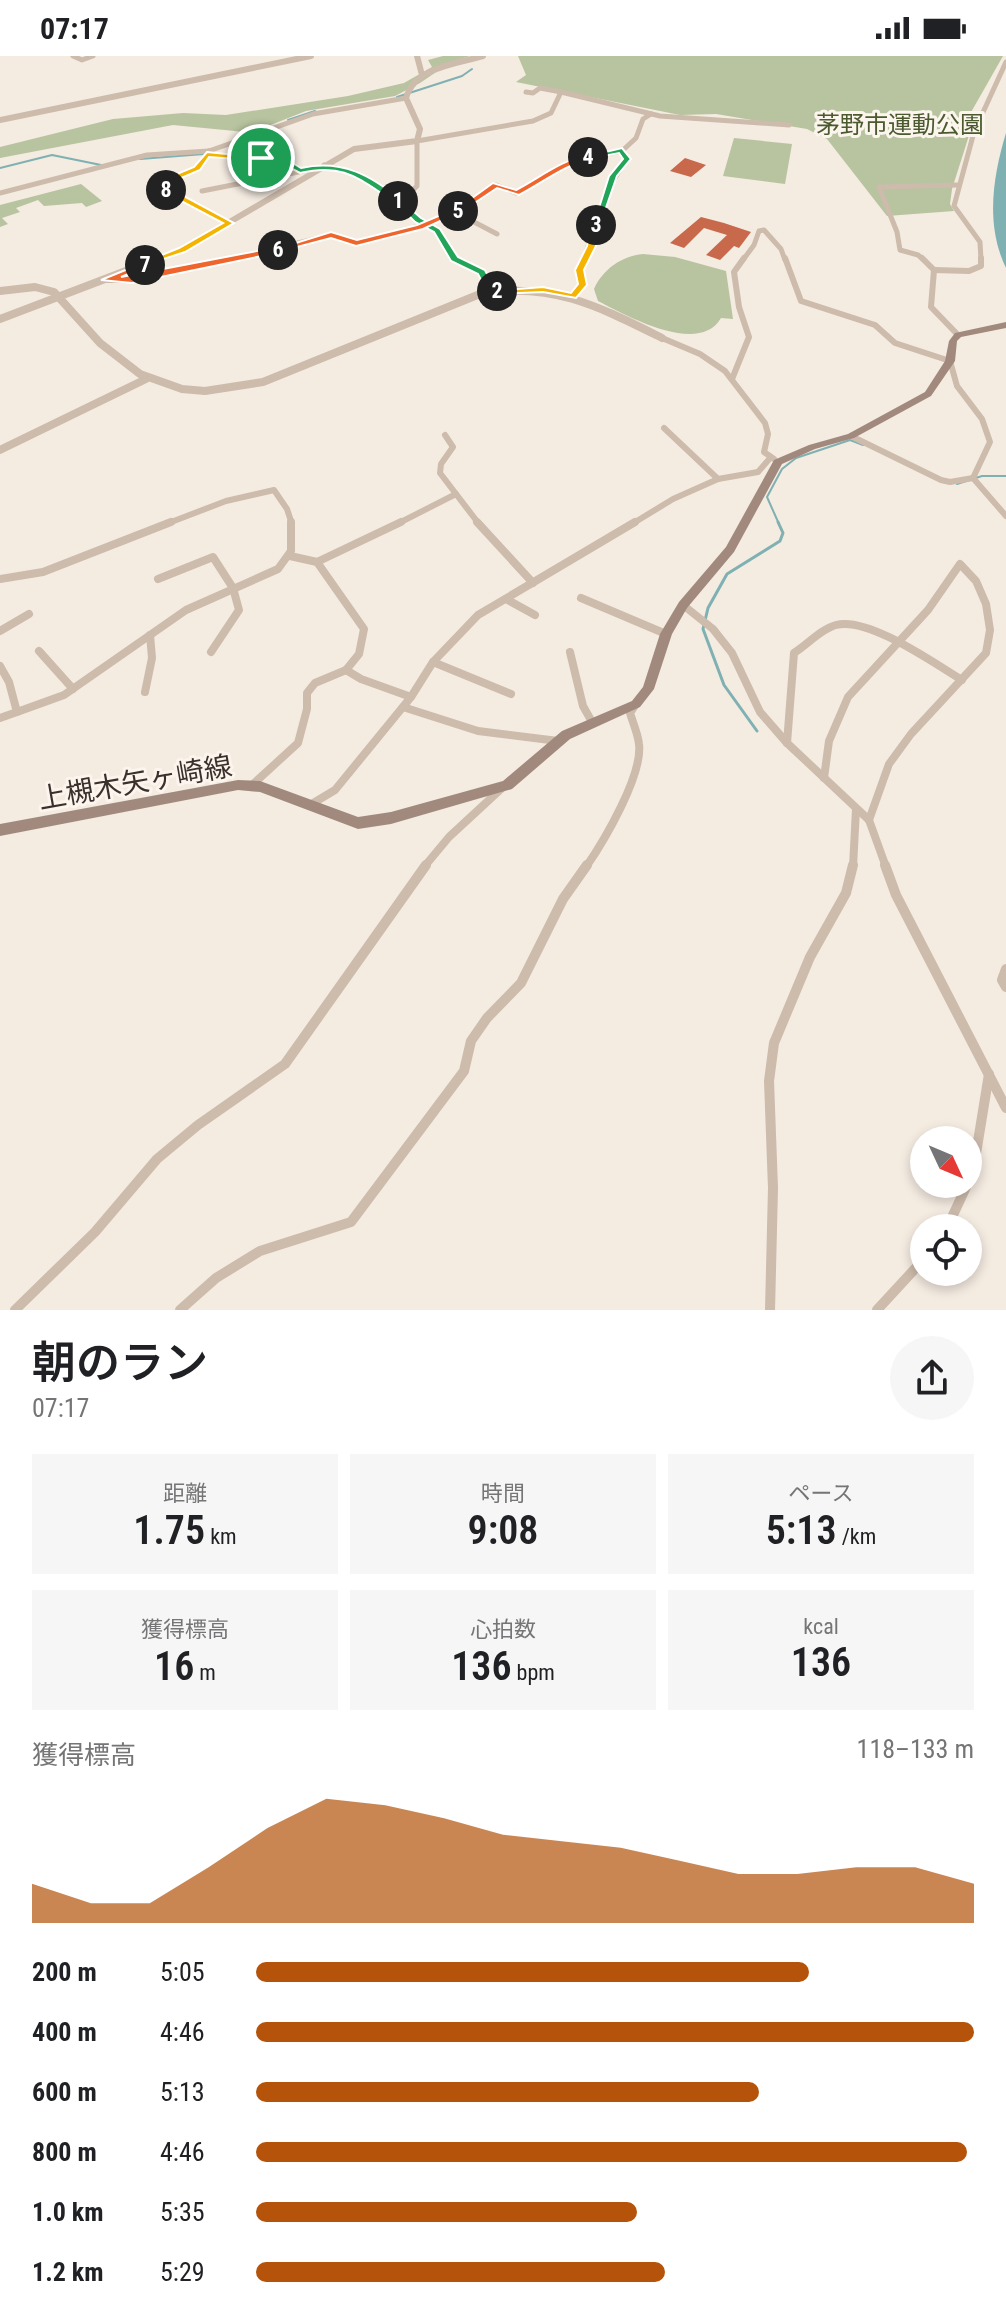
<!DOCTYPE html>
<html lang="ja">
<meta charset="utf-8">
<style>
body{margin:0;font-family:"Roboto Condensed","Noto Sans JP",sans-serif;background:#f6f6f6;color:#202124;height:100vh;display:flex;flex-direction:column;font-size:30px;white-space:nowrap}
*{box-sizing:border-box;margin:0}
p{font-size:26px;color:#757577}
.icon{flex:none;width:44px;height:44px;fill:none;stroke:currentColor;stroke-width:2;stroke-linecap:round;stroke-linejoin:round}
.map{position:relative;height:1254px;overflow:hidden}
.details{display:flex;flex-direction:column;background:#fff;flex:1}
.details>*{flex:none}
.needle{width:52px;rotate:134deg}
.tools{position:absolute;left:910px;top:1070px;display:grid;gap:16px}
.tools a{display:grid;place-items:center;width:72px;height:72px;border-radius:50%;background:#fff;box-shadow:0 4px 12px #0003;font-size:40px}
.pin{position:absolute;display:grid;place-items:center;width:68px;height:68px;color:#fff;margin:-34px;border:4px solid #fff;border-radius:50%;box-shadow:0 2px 8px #0007}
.km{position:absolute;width:40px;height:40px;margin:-20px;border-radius:50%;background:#222;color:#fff;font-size:22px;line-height:40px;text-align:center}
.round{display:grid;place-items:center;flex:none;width:84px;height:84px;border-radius:42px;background:#f6f6f6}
.summary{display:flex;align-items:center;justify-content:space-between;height:136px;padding:0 32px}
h1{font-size:44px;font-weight:600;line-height:60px}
.stats{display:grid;grid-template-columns:repeat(3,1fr);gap:12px;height:136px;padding:8px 32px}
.stats div{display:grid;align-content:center;border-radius:0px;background:#f6f6f6;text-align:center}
.stats b{font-size:40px;font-weight:600}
.stats small{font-size:22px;font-weight:400}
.stats p{font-size:22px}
.chart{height:224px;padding:16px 32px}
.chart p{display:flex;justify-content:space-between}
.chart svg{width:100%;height:144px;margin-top:8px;fill:#b45309;opacity:.7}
ul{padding:0 32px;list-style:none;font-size:26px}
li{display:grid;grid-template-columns:128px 96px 1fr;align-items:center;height:60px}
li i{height:20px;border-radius:10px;background:#b45309}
.status{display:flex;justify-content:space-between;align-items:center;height:56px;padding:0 40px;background:#fff;direction:ltr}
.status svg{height:22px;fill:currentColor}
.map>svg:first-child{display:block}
.green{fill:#b8c4a0}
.water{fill:#7fb0b2}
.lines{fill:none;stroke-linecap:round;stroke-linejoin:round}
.stream-far1{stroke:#7fb0b2;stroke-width:2}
.stream{stroke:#7fb0b2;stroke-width:3}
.building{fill:#c8694b}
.minor-far3{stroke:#cdbbac;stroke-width:5}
.minor-far2{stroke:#cdbbac;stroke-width:6}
.minor-far1{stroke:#cdbbac;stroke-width:8}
.minor{stroke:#cdbbac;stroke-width:10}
.tertiary-far1{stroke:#cdbbac;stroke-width:6}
.tertiary{stroke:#cdbbac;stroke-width:8}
.secondary{fill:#a18a7d;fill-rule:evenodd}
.split-1{fill:#22a559;stroke:#fff;stroke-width:2}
.split-2{fill:#22a559;stroke:#fff;stroke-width:2}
.split-3{fill:#f5b400;stroke:#fff;stroke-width:2}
.split-4{fill:#22a559;stroke:#fff;stroke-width:2}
.split-5{fill:#f0652b;stroke:#fff;stroke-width:2}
.split-6{fill:#f0652b;stroke:#fff;stroke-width:2}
.split-7{fill:#f0652b;stroke:#fff;stroke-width:2}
.split-8{fill:#f5b400;stroke:#fff;stroke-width:2}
.split-9{fill:#f5b400;stroke:#fff;stroke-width:2}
.labels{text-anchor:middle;stroke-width:6;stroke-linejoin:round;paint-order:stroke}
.far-park-label{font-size:24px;fill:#4a5a2e;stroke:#fbf5ee}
.street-label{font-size:28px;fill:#3b302b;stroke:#fbf5ee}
</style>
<div class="status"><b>07:17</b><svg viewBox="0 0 49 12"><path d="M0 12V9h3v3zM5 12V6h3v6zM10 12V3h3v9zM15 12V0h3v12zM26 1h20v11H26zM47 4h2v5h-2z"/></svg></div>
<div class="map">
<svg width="1006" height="1254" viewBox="0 0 1006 1254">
<rect width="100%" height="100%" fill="#f4ebe1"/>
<!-- green -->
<g class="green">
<polygon points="443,0 470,0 451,6 420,27 395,40 306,55 258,74 245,76 173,69 0,102 0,91 113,63 183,57 226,59 348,40 404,27 432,11 428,4"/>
<polygon points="518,0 1003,0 970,58 972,70 952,133 950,148 954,155 887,160 827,83 807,73 716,58 680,59 516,26 526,19"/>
<polygon points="734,82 792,88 785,128 723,120"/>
<polygon points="81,128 102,145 86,151 82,147 44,150 38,144 16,152 20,156 2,162 8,168 0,171 0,149"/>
<path d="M643,198L675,201L726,215L733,263L721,262C699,300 627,260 598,245L594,233C603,213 622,200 643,198Z"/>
</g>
<!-- water -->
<path class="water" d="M1006,77V212C985,169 993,120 1006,77Z"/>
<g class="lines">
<!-- stream-far1 -->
<g class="stream-far1">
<polyline points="397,41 462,20 472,13"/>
<polyline points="288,64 315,55"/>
<polyline points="140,103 204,98"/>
<polyline points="0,112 52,99 101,109"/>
<polyline points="957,428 982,420 1006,420"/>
<polyline points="779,468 767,441 782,413 796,402 850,384 863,389"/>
</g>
<!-- stream -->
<polyline class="stream" points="757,675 724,629 703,573 708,552 727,518 780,485 783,477 778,466"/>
</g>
<!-- building -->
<g class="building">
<polygon points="685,102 706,109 691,121 670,115"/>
<polygon points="701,161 724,167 751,176 739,192 734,190 720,204 706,199 727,179 704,172 684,192 670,187"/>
</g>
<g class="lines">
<!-- minor-far3 -->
<g class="minor-far3">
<polyline points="73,0 82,4 93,0"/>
<polyline points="526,36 533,37 540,32 561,36"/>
<polyline points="209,95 197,112 162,129 173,139 230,167"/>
<polyline points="209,99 243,102 275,100 299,114"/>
<polyline points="324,109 355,117 397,144 418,164 437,175 457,204"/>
<polyline points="202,135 319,112"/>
<polyline points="0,137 147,99 209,95 313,58 406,42"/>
<polyline points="400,147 417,130 417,85 533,65 551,57 561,36 660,60 789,69"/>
<polyline points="455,156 497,178"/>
<polyline points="228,204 331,179 356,187 393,179 455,156 496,129 516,137 573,104 622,95 636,82 643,63 651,58"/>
<polyline points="583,204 611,128 627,103 622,95"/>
<polyline points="743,204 754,189 759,175 764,174 781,193 785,204"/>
<polyline points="924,204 918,199 900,194 897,176 879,131 957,129"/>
<polyline points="981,204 980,186 954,150 974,76 1006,6"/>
</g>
<!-- minor-far2 -->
<g class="minor-far2">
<polyline points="454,202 485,219 491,236"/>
<polyline points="785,202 801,245 875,269 895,287 950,305 957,330 982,363 990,386 973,422"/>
<polyline points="922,202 934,214 931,251 958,279"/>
<polyline points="934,214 969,215 981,210 981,202"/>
<polyline points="106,224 132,224 238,202"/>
<polyline points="573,240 583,229 579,214 584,202"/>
<polyline points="662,282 700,298 725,315 765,367 768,378 764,396 774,403"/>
<polyline points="732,323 749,281 739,251 734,216 744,202"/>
<polyline points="664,372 718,423"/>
<polyline points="445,379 453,391 441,408 440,417 479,468"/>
<polyline points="851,380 941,424 950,426 973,422"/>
<polyline points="973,422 1006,460"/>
<polyline points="166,468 226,445 274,434 287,453 292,468"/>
<polyline points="397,468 456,438"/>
<polyline points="632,468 673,443 718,423 758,416 771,401"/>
</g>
<!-- minor-far1 -->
<g class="minor-far1">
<polyline points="477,466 533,527"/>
<polyline points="290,500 317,506 401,466"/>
<polyline points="317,506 364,573 359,598 346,614"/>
<polyline points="0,523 43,516 171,466"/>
<polyline points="158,523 213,501 233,532 239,554 211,596"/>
<polyline points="581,542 666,578"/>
<polyline points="506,543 535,559"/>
<polyline points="683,549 713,573 732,597 760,656 787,687 869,764 886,811"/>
<polyline points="0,575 29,558"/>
<polyline points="39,595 73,633"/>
<polyline points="570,596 583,650 592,666"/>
<polyline points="433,606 511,638"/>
<polyline points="0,610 9,626 17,656 64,639 186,554 278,513 291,495 291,466"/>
<polyline points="145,636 152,602 150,579"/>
<polyline points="403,651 478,675 558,685"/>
<polyline points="0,662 17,656"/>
<path d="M787,687L794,597C807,589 821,573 836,569C868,560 935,608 962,624"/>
<polyline points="824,722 829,685 848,641 928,554 960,508 976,525 986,548 990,574 986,597 911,678 889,708 869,764"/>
<polyline points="251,730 298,687 307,653 307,637 315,627 346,614 361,623 411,641"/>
<polyline points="310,749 335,734 411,641 433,606 478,559 635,466"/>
<polyline points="424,811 449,781 502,732"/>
<path d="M586,811C604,785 643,719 639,688C638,678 633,667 630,657L636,648"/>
<polyline points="853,811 856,753"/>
</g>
<!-- minor -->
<g class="minor">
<polyline points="885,809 896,839 1006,1052"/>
<polyline points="1006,913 1002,924 1006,931"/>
<polyline points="947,1172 973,1116 989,1018"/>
<polyline points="15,1254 95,1176 157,1103 198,1069 285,1008 426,809"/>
<polyline points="180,1254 216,1222 260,1195 351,1166 464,1015 471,985 487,962 521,927 563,843 587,809"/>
<polyline points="770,1254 773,1132 769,1025 774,987 810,901 846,837 853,809"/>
<polyline points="877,1254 924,1203"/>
</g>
<!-- tertiary-far1 -->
<g class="tertiary-far1">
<polyline points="417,0 422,19"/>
<polyline points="0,64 311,0"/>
<path d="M155,204L182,194L354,93L417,85L420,73L406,42C415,11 456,8 483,0"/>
</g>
<!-- tertiary -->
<g class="tertiary">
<path d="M0,235L35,231L54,236L100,287L140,318L182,333L205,335L263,326L480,238C551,225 600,251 662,282"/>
<polyline points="0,263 160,202"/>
<polyline points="0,394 146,323"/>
</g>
<!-- secondary -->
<polygon class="secondary" points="1006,266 1006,272 961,281 957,285 955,305 931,340 854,382 815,393 782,408 734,496 687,552 672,578 654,633 640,651 570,683 512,733 391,768 358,773 260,736 238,734 0,780 0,768 238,724 260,725 358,761 391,756 503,725 562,675 632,645 643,631 660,578 679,546 726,491 774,404 809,389 848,378 925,336 945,305 949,285 955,277"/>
</g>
<!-- split-1 -->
<path class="split-1" d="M278,98L301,112C342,103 371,119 402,145L395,146C358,123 346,107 300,117L274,103L257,102Z"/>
<!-- split-2 -->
<polygon class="split-2" points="398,142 421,162 440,173 458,201 485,214 494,232 500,233 500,237 488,238 478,218 451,205 434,176 415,166 395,146"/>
<!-- split-3 -->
<polygon class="split-3" points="596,166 600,169 596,190 584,214 587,229 576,242 543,236 497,238 493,235 543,231 571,237 578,228 575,214 587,190 592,169"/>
<!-- split-4 -->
<polygon class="split-4" points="622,92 631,103 617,120 600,169 593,171 609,120 623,103 619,97 588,103 584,101"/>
<!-- split-5 -->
<path class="split-5" d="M588,99L591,103C566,108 542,127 519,139L497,132L461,156L454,155L493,127L516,134C539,122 563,103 588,99Z"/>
<!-- split-6 -->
<polygon class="split-6" points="455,153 462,155 423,173 356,190 331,182 278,196 273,194 331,176 357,184 417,169"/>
<!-- split-7 -->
<polygon class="split-7" points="278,191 281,196 132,227 101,224 145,206 148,210 121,221"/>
<!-- split-8 -->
<polygon class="split-8" points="164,132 169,132 234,167 185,196 142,210 142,207 179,192 223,167 164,136"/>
<!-- split-9 -->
<polygon class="split-9" points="207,96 265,102 261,105 209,101 200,114 167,128 170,134 164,136 160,125 194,111"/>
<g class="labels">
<!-- far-park labels -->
<g class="far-park-label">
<text x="900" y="77">茅野市運動公園</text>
</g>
<!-- street labels -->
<g class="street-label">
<text transform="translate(135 726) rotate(-10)" y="10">上槻木矢ヶ崎線</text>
</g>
</g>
</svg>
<div class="tools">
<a><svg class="needle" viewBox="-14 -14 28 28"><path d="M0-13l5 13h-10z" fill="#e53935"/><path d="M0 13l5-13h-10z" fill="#757577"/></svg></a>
<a><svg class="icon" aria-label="locate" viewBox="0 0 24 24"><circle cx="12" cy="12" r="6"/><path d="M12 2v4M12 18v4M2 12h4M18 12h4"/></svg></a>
</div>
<div class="pin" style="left:261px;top:102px;background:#1e9e55"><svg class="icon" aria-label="arrive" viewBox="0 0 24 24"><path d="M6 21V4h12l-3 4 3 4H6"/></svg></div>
<b class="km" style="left:398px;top:145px">1</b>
<b class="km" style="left:497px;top:235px">2</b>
<b class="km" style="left:596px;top:169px">3</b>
<b class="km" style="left:588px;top:101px">4</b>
<b class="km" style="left:458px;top:155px">5</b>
<b class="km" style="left:278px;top:194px">6</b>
<b class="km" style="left:145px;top:209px">7</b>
<b class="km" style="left:166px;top:134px">8</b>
</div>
<section class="details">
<div class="summary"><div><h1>朝のラン</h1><p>07:17</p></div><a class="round"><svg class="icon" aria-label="share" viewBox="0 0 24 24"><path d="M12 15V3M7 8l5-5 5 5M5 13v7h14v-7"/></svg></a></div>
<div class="stats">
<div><p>距離</p><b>1.75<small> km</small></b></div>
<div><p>時間</p><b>9:08</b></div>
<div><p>ペース</p><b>5:13<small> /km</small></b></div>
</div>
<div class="stats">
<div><p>獲得標高</p><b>16<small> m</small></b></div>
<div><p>心拍数</p><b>136<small> bpm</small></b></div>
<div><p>kcal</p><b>136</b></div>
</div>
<div class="chart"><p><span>獲得標高</span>118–133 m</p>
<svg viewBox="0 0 160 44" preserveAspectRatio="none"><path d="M0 44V32L10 38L20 38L30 27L40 15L50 6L60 8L70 12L80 17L90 19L100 21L110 25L120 29L130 29L140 27L150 27L160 32V44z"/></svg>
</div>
<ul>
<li><b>200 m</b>5:05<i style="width:77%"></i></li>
<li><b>400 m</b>4:46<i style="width:100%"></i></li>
<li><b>600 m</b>5:13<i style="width:70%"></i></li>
<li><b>800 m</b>4:46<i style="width:99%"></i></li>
<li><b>1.0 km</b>5:35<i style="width:53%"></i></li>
<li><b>1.2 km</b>5:29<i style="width:57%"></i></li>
</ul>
</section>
